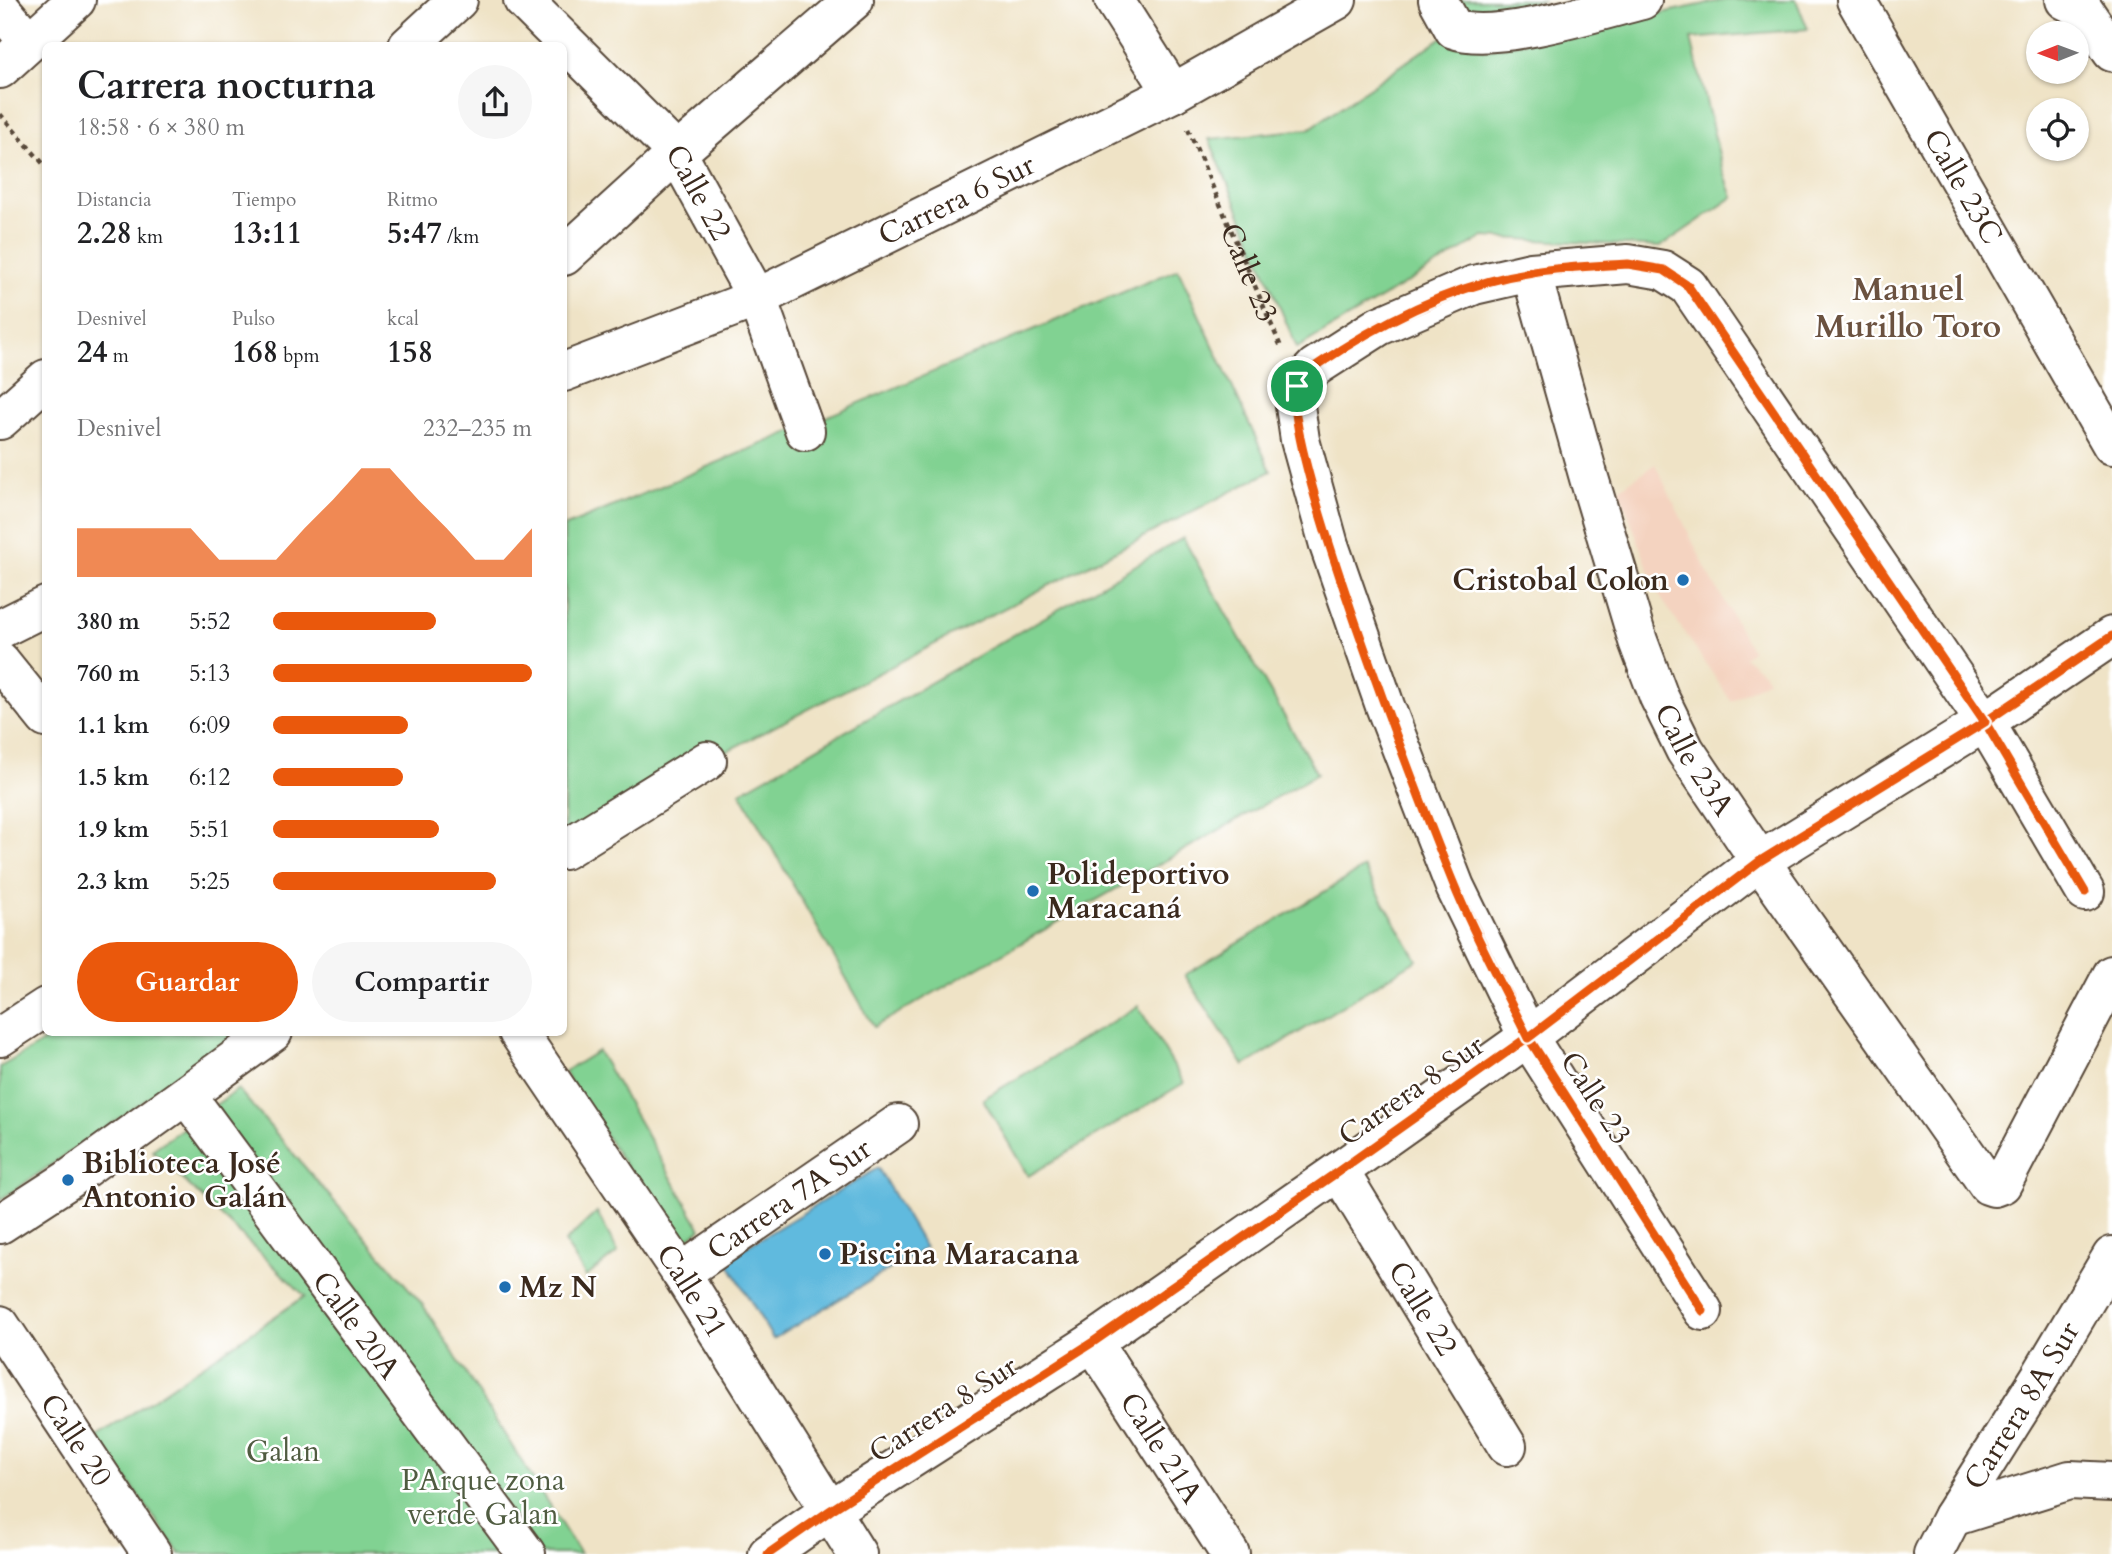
<!DOCTYPE html>
<html lang="es">
<meta charset="utf-8">
<style>
body{margin:0;font-family:Cardo,serif;background:#f6f6f6;color:#202124;height:100vh;display:flex;flex-direction:column;font-size:26px;white-space:nowrap}
*{box-sizing:border-box;margin:0}
p{font-size:23px;color:#757577}
.icon{flex:none;width:38px;height:38px;fill:none;stroke:currentColor;stroke-width:2;stroke-linecap:round;stroke-linejoin:round}
.map{position:relative;flex:1;overflow:hidden}
.details{position:absolute;left:42px;top:42px;width:525px;height:994px;display:flex;flex-direction:column;background:#fff;border-radius:10px;box-shadow:0 2px 5px #0004}
.details>*{flex:none}
.needle{width:46px;rotate:269deg}
.tools{position:absolute;left:2026px;top:21px;display:grid;gap:14px}
.tools a{display:grid;place-items:center;width:63px;height:63px;border-radius:50%;background:#fff;box-shadow:0 2px 5px #0004;font-size:35px}
.pin{position:absolute;display:grid;place-items:center;width:60px;height:60px;color:#fff;margin:-30px;border:4px solid #fff;border-radius:50%;box-shadow:0 2px 7px #0007}
.round{display:grid;place-items:center;flex:none;width:74px;height:74px;border-radius:37px;background:#f6f6f6}
.overview{display:flex;align-items:center;justify-content:space-between;height:119px;padding:0 35px}
h1{font-size:38px;font-weight:700;line-height:52px}
.stats{display:grid;grid-template-columns:repeat(3,1fr);gap:10px;height:119px;padding:7px 35px}
.stats div{display:grid;align-content:center}
.stats b{font-size:30px;font-weight:700}
.stats small{font-size:19px;font-weight:400}
.stats p{font-size:19px}
.chart{height:196px;padding:14px 35px}
.chart p{display:flex;justify-content:space-between}
.chart svg{width:100%;height:126px;margin-top:7px;fill:#ea580c;opacity:.7}
.button{display:flex;gap:14px;margin-top:auto;padding:14px 35px}
.button a{flex:1;height:80px;border-radius:42px;background:#ea580c;color:#fff;font-size:28px;font-weight:700;line-height:80px;text-align:center}
.button a+a{background:#f6f6f6;color:#202124}
ul{padding:0 35px;list-style:none;font-size:23px}
li{display:grid;grid-template-columns:112px 84px 1fr;align-items:center;height:52px}
li i{height:18px;border-radius:9px;background:#ea580c}
.map>svg:first-child{display:block}
.built{fill:#f4d3c0}
.green{fill:#81d292;stroke:#5e7e58;stroke-width:2}
.water{fill:#61bade;stroke:#4e727e;stroke-width:2}
.lines{fill:none;stroke-linecap:round;stroke-linejoin:round}
.minor-casing{stroke:#564637;stroke-width:42}
.path{stroke:#564637;stroke-width:4.5;stroke-dasharray:5 5;stroke-linecap:butt}
.minor{stroke:#fff;stroke-width:38}
.cycleway-casing{stroke:#fff;stroke-width:13}
.cycleway{stroke:#e8590c;stroke-width:9}
.route-casing{stroke:#fff;stroke-width:14}
.route{stroke:#ea580c;stroke-width:9}
.poi-dot{fill:#1f6fb2;stroke:#fff;stroke-width:2.5}
.labels{text-anchor:middle;stroke-width:5;stroke-linejoin:round;paint-order:stroke}
.street-label{font-size:30px;fill:#3b2a1e;stroke:#fff}
.poi-label{font-size:30px;font-weight:bold;fill:#3b2a1e;stroke:#fff;text-anchor:start}
.park-label{font-size:30px;fill:#505c41;stroke:#fff}
.neighbourhood-label{font-size:32px;font-weight:bold;fill:#6b5240;stroke:#fff}
</style>
<div class="map">
<svg width="2112" height="1554" viewBox="0 0 2112 1554">
<rect width="100%" height="100%" fill="#fff"/>
<filter id="ink" filterUnits="userSpaceOnUse"><feTurbulence type="fractalNoise" baseFrequency=".0143" numOctaves="2"/><feDisplacementMap in="SourceGraphic" scale="14" xChannelSelector="R" yChannelSelector="G"/><feConvolveMatrix kernelMatrix="1 2 1 2 8 2 1 2 1" color-interpolation-filters="sRGB"/></filter>
<filter id="wash" filterUnits="userSpaceOnUse"><feTurbulence type="fractalNoise" baseFrequency=".00686" numOctaves="4" result="noise"/><feDisplacementMap in="SourceGraphic" scale="28" xChannelSelector="R" yChannelSelector="G"/><feGaussianBlur stdDeviation="1.57" result="paint"/><feColorMatrix in="noise" values="0 0 0 0 0 0 0 0 0 0 0 0 0 0 0 0 0 1.4 0 .05"/><feComposite in="paint" operator="in"/></filter>
<g filter="url(#wash)">
<rect width="100%" height="100%" fill="#efe3c6"/>
<!-- built -->
<polygon class="built" points="1655,464 1706,569 1752,651 1744,657 1764,673 1768,680 1731,701 1657,592 1619,489"/>
<!-- green -->
<g class="green">
<polygon points="1452,0 1544,0 1465,22"/>
<polygon points="1724,0 1796,0 1808,29 1691,39 1722,167 1733,197 1660,247 1484,237 1297,348 1209,139 1309,129 1447,34 1484,50"/>
<polygon points="1178,269 1271,471 564,835 564,527"/>
<polygon points="1183,538 1317,774 874,1027 740,792"/>
<polygon points="1364,868 1417,960 1244,1066 1185,975"/>
<polygon points="1138,1006 1184,1083 1028,1176 983,1099"/>
<polygon points="234,1032 237,1037 0,1200 0,1067 59,1033"/>
<polygon points="598,1051 701,1229 678,1246 564,1072"/>
<polygon points="238,1089 423,1305 580,1554 180,1554 97,1437 305,1296 152,1150"/>
<polygon points="597,1212 618,1252 586,1277 565,1242"/>
</g>
<!-- water -->
<polygon class="water" points="878,1168 925,1248 773,1339 726,1259"/>
</g>
<g filter="url(#ink)">
<g class="lines">
<defs>
<g id="minor">
<path id="s2" d="M523,0L677,153L757,298L805,431"/>
<polyline points="1114,0 1173,93"/>
<path d="M1438,0L1454,29C1494,44 1598,11 1642,0"/>
<path id="s3" d="M1856,0L2112,445"/>
<polyline points="2065,0 2083,9 2112,52"/>
<polyline points="0,8 29,42"/>
<polyline points="408,46 458,0"/>
<polyline points="0,69 76,0"/>
<polyline points="564,256 677,153 854,0"/>
<path id="s4" d="M1531,272L1589,478L1638,641L1659,697L1685,750L1760,861L1988,1185L1994,1187L2002,1184L2112,975"/>
<path id="s5" d="M564,372L757,298L1173,93L1337,0"/>
<polyline points="0,420 46,379"/>
<polyline points="0,629 46,606"/>
<polyline points="0,661 46,718"/>
<polyline points="564,850 707,761"/>
<path id="s6" d="M518,1032L681,1273L857,1554"/>
<polyline points="0,1037 46,1007"/>
<path id="s7" d="M187,1096L526,1554"/>
<path id="s8" d="M1339,1171L1507,1446"/>
<polyline points="0,1224 68,1180 273,1032"/>
<path id="s9" d="M681,1273L898,1124"/>
<polyline points="1703,1311 1528,1037 1455,887 1385,706 1329,545 1300,440 1295,406 1297,386 1315,367 1379,326 1474,285 1531,272 1628,264 1663,270 1688,286 1985,722 2085,892"/>
<path id="s10" d="M0,1325L152,1554"/>
<path id="s11" d="M1093,1342L1230,1554"/>
<polyline points="1952,1517 2070,1480 2112,1482"/>
<polyline points="768,1554 831,1510 1093,1342 1339,1171 1528,1037 1760,861 1985,722 2112,636"/>
<path id="s12" d="M1933,1554L1952,1517L2040,1377L2112,1256"/>
</g>
</defs>
<!-- minor casing -->
<use href="#minor" class="minor-casing"/>
<!-- path -->
<g class="path">
<polyline points="0,114 46,167"/>
<path id="s1" d="M1188,129L1281,347"/>
</g>
<!-- minor -->
<use href="#minor" class="minor"/>
<defs>
<g id="cycleway">
<polyline points="1703,1311 1528,1037 1455,887 1385,706 1329,545 1300,440 1295,406 1297,386 1315,367 1379,326 1474,285 1531,272 1628,264 1663,270 1688,286 1985,722 2085,892"/>
<polyline points="768,1554 831,1510 1093,1342 1339,1171 1528,1037 1760,861 1985,722 2112,636"/>
</g>
</defs>
<!-- cycleway casing -->
<use href="#cycleway" class="cycleway-casing"/>
<!-- cycleway -->
<use href="#cycleway" class="cycleway"/>
</g>
</g>
<g class="lines" filter="url(#ink)">
<defs>
<path id="route" d="M1628,264L1664,270L1688,286L1985,722L1760,861L1528,1038C1503,987 1475,937 1454,885C1427,819 1275,431 1297,385C1304,371 1329,358 1342,349C1399,313 1466,282 1533,272C1564,267 1596,266 1628,264Z"/>
</defs>
<!-- route casing -->
<use href="#route" class="route-casing"/>
<!-- route -->
<use href="#route" class="route"/>
</g>
<!-- markers -->
<g class="poi-dot">
<circle cx="1683" cy="580" r="7"/>
<circle cx="1033" cy="891" r="7"/>
<circle cx="68" cy="1180" r="7"/>
<circle cx="825" cy="1254" r="7"/>
<circle cx="505" cy="1287" r="7"/>
</g>
<g class="labels">
<!-- street labels -->
<g class="street-label">
<text dy="10" stroke="none"><textPath href="#s3" startOffset="215">Calle 23C</textPath></text>
<text dy="10" stroke="none"><textPath href="#s2" startOffset="262">Calle 22</textPath></text>
<text dy="10" stroke="none"><textPath href="#s5" startOffset="429">Carrera 6 Sur</textPath></text>
<text dy="10" stroke="none"><textPath href="#s1" startOffset="156">Calle 23</textPath></text>
<text dy="10" stroke="none"><textPath href="#s4" startOffset="516">Calle 23A</textPath></text>
<text transform="translate(1411 1090) rotate(-35)" y="10">Carrera 8 Sur</text>
<text transform="translate(1596 1098) rotate(57)" y="10">Calle 23</text>
<text dy="10" stroke="none"><textPath href="#s9" startOffset="131">Carrera 7A Sur</textPath></text>
<text dy="10" stroke="none"><textPath href="#s6" startOffset="312">Calle 21</textPath></text>
<text dy="10" stroke="none"><textPath href="#s8" startOffset="161">Calle 22</textPath></text>
<text dy="10" stroke="none"><textPath href="#s7" startOffset="285">Calle 20A</textPath></text>
<text dy="10" stroke="none"><textPath href="#s12" startOffset="173">Carrera 8A Sur</textPath></text>
<text transform="translate(943 1409) rotate(-33)" y="10">Carrera 8 Sur</text>
<text dy="10" stroke="none"><textPath href="#s10" startOffset="138">Calle 20</textPath></text>
<text dy="10" stroke="none"><textPath href="#s11" startOffset="126">Calle 21A</textPath></text>
</g>
<!-- poi labels -->
<g class="poi-label">
<text x="1669" y="590" text-anchor="end">Cristobal Colon</text>
<text x="1047" y="884">Polideportivo<tspan x="1047" dy="34">Maracaná</tspan></text>
<text x="82" y="1173">Biblioteca José<tspan x="82" dy="34">Antonio Galán</tspan></text>
<text x="839" y="1264">Piscina Maracana</text>
<text x="519" y="1297">Mz N</text>
</g>
<!-- park labels -->
<g class="park-label">
<text x="283" y="1461">Galan</text>
<text x="483" y="1490">PArque zona<tspan x="483" dy="34">verde Galan</tspan></text>
</g>
<!-- neighbourhood labels -->
<g class="neighbourhood-label">
<text x="1908" y="300">Manuel<tspan x="1908" dy="37">Murillo Toro</tspan></text>
</g>
</g>
</svg>
<div class="tools">
<a><svg class="needle" viewBox="-14 -14 28 28"><path d="M0-13l5 13h-10z" fill="#e53935"/><path d="M0 13l5-13h-10z" fill="#757577"/></svg></a>
<a><svg class="icon" aria-label="locate" viewBox="0 0 24 24"><circle cx="12" cy="12" r="6"/><path d="M12 2v4M12 18v4M2 12h4M18 12h4"/></svg></a>
</div>
<div class="pin" style="left:1297px;top:386px;background:#1e9e55"><svg class="icon" aria-label="arrive" viewBox="0 0 24 24"><path d="M6 21V4h12l-3 4 3 4H6"/></svg></div>
<section class="details">
<div class="overview"><div><h1>Carrera nocturna</h1><p>18:58 · 6 × 380 m</p></div><a class="round"><svg class="icon" aria-label="share" viewBox="0 0 24 24"><path d="M12 15V3M7 8l5-5 5 5M5 13v7h14v-7"/></svg></a></div>
<div class="stats">
<div><p>Distancia</p><b>2.28<small> km</small></b></div>
<div><p>Tiempo</p><b>13:11</b></div>
<div><p>Ritmo</p><b>5:47<small> /km</small></b></div>
</div>
<div class="stats">
<div><p>Desnivel</p><b>24<small> m</small></b></div>
<div><p>Pulso</p><b>168<small> bpm</small></b></div>
<div><p>kcal</p><b>158</b></div>
</div>
<div class="chart"><p><span>Desnivel</span>232–235 m</p>
<svg viewBox="0 0 160 44" preserveAspectRatio="none"><path d="M0 44V27L10 27L20 27L30 27L40 27L50 38L60 38L70 38L80 27L90 17L100 6L110 6L120 17L130 27L140 38L150 38L160 27V44z"/></svg>
</div>
<ul>
<li><b>380 m</b>5:52<i style="width:63%"></i></li>
<li><b>760 m</b>5:13<i style="width:100%"></i></li>
<li><b>1.1 km</b>6:09<i style="width:52%"></i></li>
<li><b>1.5 km</b>6:12<i style="width:50%"></i></li>
<li><b>1.9 km</b>5:51<i style="width:64%"></i></li>
<li><b>2.3 km</b>5:25<i style="width:86%"></i></li>
</ul>
<div class="button"><a>Guardar</a><a>Compartir</a></div>
</section>
</div>
